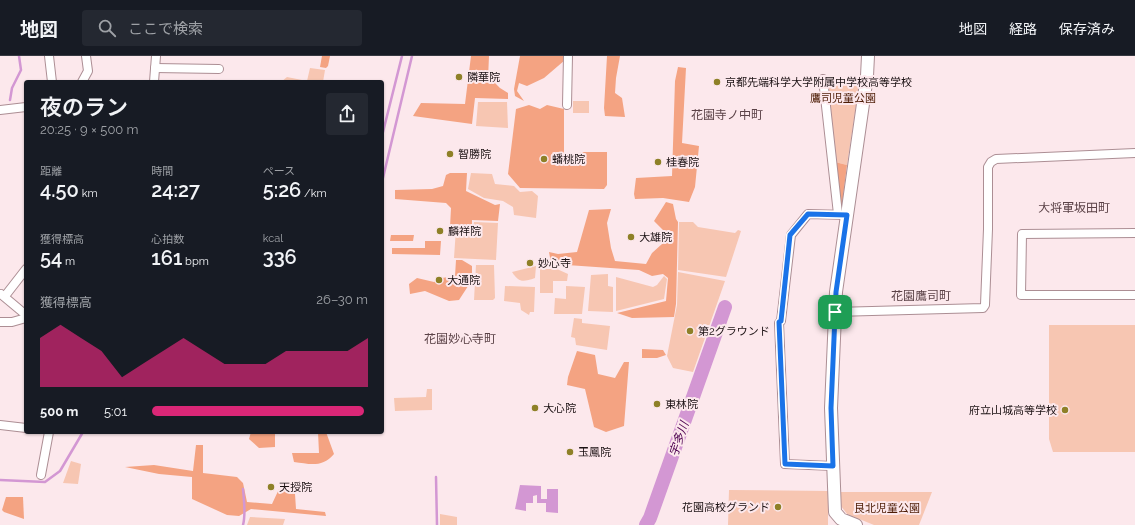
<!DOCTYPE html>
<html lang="ja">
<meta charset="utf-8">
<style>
body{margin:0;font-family:Raleway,"Noto Sans JP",sans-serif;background:#242831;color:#f1f3f6;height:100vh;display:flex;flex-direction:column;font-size:15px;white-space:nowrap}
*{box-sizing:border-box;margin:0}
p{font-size:13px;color:#9ea1a6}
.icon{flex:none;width:22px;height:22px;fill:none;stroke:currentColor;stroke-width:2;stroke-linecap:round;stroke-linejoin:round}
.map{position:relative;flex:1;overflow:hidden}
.side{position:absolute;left:24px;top:24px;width:360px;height:354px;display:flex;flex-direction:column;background:#171b24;border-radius:4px;box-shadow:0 1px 3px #0004}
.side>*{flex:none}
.pin{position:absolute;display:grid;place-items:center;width:34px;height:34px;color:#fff;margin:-17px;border-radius:8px;box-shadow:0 2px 6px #0006}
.round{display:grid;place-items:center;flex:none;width:42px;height:42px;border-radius:4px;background:#242831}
.overview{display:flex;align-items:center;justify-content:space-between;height:68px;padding:0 16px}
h1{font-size:22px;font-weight:600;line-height:30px}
.stats{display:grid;grid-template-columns:repeat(3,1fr);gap:6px;height:68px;padding:4px 16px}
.stats div{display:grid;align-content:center}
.stats b{font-size:20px;font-weight:600}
.stats small{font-size:11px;font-weight:400}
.stats p{font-size:11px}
.chart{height:112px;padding:8px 16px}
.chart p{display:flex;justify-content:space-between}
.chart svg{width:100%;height:72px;margin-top:4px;fill:#db2777;opacity:.7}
ul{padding:0 16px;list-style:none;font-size:13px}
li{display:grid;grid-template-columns:64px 48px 1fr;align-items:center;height:30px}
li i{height:10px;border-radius:5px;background:#db2777}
header{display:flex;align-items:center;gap:24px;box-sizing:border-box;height:56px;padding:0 20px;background:#171b24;border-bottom:1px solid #363941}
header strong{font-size:19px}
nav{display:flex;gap:22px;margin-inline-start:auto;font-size:14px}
.search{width:280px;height:36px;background:#242831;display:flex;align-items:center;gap:10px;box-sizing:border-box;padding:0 14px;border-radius:4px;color:#9ea1a6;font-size:15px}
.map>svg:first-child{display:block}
.green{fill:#f7c6b2}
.forest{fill:#f4a382}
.water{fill:#d397d3}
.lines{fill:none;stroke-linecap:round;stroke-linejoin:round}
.stream{stroke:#d397d3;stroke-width:2.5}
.river{stroke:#d397d3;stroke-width:14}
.street-casing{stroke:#ac8e94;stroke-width:10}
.secondary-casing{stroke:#ac8e94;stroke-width:14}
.street{stroke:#fff;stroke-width:8}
.secondary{stroke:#fff;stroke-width:12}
.route-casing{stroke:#fff;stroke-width:8}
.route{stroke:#1a73e8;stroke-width:5}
.poi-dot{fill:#8e8027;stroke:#fce8ec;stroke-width:1.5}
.labels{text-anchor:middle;stroke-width:4;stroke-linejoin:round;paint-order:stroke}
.poi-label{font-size:11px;fill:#1b1113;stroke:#fce8ec;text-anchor:start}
.park-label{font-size:11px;fill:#4d1c05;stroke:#fce8ec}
.neighbourhood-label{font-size:12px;fill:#5b4247;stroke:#fce8ec}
.water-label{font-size:12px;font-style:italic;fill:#4f0452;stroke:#fce8ec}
</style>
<header>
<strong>地図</strong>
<div class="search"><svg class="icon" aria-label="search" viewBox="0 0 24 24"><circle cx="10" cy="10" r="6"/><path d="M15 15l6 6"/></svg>ここで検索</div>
<nav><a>地図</a><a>経路</a><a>保存済み</a></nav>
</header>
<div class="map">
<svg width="1135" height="469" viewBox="0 0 1135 469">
<rect width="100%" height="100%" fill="#fce8ec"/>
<!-- green -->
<g class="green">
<polygon points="310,12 325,14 323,26 281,26 287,21 307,25"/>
<polygon points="828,28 859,30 847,109 835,106"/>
<rect x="573" y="45" width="16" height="12"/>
<polygon points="478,46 507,46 508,72 476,70"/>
<polygon points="471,117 492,118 495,128 514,130 520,136 532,135 538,140 536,162 514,159 513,151 503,145 484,142 468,133"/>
<polygon points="474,166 498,167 496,204 454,202 456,173 473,174"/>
<polygon points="679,166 693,166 698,171 735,177 738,174 741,175 726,221 678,214"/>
<polygon points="476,209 494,209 495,242 493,244 474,244"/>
<path d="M536,210L535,222C523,226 519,227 512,216Z"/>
<polygon points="540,213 557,213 568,218 567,225 553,225 553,237 540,237"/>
<polygon points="678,216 725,225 693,316 673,312 667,300 677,249"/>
<polygon points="608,218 608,230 613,231 613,256 588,255 591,219"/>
<polygon points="664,220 667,223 664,243 616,255 616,221 653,231 657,229"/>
<polygon points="505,230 535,231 534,256 530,256 529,259 521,254 520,247 504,245"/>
<polygon points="566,230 585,231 582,258 554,258 555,242 566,243"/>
<polygon points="574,262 582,263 582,267 610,270 607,294 576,289 575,282 571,281"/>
<polygon points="1049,269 1135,269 1135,396 1053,396 1049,383"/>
<polygon points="427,333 432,333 432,354 395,355 394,342 426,341"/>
<polygon points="71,405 81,408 78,428 63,427"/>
<polygon points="729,434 828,435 828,469 728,469"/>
<polygon points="841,436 932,436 919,469 874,469 847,458 841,450"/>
<polygon points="440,458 457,461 457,469 440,469"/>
<polygon points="250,461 285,463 283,469 247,469"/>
</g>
<!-- forest -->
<g class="forest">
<polygon points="322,0 330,0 328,10 326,12 320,11"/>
<polygon points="471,0 489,0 488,23 489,26 495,27 500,32 508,37 508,43 475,42 472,68 413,60 421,47 465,48"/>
<polygon points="520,0 565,0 565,4 544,22 527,30 519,27 517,35 524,45 515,40 514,33"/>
<polygon points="607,0 620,0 616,22 615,37 622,42 625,61 605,60 604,52"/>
<polygon points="678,11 686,12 682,87 699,90 695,131 689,146 663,142 635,143 634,138 636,122 672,120 675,25"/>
<polygon points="529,49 540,53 547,49 564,53 564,108 578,108 580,96 607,96 607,129 604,133 520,132 508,118 516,53"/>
<polygon points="835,106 847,109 842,149 839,149"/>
<polygon points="450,117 467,117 466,135 495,149 500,148 498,165 472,164 472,173 450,171 451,152 446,147 395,143 395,134 432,133 443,130 446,119"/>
<polygon points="666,146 673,148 676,163 678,166 676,248 674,261 632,262 617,257 666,245 668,222 663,218 652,220 639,214 567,209 551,207 549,196 558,198 577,196 589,154 611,153 607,167 611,192 615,205 646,208 652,197 662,188 664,175 654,165"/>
<polygon points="391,179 414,179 413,185 390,185"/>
<polygon points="425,185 441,185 440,199 392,198 392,192 425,192"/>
<polygon points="456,204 462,204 472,210 472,224 459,244 449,245 425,235 410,238 409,228 417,222 434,226 442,222 455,220"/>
<polygon points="642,293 663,294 666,299 657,302 642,302"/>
<polygon points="577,295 595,299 598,318 615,322 624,306 629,306 624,370 606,376 594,371 585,333 567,329 568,321"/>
<polygon points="251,376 275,376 275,391 259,392 249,383"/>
<path d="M318,376H326L334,398C322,412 310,408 294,406L292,397H319Z"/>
<polygon points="196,389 203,389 203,417 237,421 243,427 247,446 272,448 279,433 295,438 296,453 325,456 326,460 251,453 239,460 227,459 192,443 192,421 159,418 125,411 154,409 193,415"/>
<polygon points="6,441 23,441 24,463 4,456 2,454"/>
</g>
<!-- water -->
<polygon class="water" points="520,429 541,430 541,443 547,443 547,433 558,433 558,457 546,456 546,447 537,447 537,439 533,440 533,447 526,447 526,455 515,453"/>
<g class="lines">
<!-- stream -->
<g class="stream">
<polyline points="10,44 12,32 21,14 19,0"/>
<polyline points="382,80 402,0"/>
<polyline points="382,126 412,0"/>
<polyline points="436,421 437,469"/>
<polyline points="0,424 45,426 60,415 83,376"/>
<path d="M243,469C246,458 244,445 243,433"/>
</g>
<!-- river -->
<polyline class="river" points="646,469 650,462 725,251"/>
<defs>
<g id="street">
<polyline points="49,0 52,26"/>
<polyline points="155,12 219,13"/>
<polyline points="823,23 838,158"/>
<polyline points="82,26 88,15 86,0"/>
<polyline points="154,26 156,0"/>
<polyline points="567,49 568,0"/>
<polyline points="0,54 26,51"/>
<polyline points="1135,177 1022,178 1021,239 1135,239"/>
<polyline points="1,238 26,259"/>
<polyline points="5,240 26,213"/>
<polyline points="835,256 983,252 985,249 988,173 988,111 991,106 996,103 1135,97"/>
<polyline points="0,266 12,266 26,262"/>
<polyline points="0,369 26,372"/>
<polyline points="833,410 785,408 779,267 781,265 791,179 808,158 847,159"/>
<polyline points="41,419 49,376"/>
</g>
<polyline id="secondary" points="856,469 841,463 835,456 831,352 836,236 867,20 868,0"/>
</defs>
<!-- street casing -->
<use href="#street" class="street-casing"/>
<!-- secondary casing -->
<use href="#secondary" class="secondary-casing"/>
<!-- street -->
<use href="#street" class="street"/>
<!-- secondary -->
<use href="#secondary" class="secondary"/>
</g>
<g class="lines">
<defs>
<polygon id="route" points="808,158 847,159 836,236 831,352 833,410 785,408 779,266 781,265 790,179"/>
</defs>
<!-- route casing -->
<use href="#route" class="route-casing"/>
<!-- route -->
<use href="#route" class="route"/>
</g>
<!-- markers -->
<g class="poi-dot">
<circle cx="459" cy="21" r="4"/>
<circle cx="717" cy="26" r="4"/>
<circle cx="450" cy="98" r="4"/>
<circle cx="544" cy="103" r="4"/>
<circle cx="658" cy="106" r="4"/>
<circle cx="440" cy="175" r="4"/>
<circle cx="631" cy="181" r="4"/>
<circle cx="530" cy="207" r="4"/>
<circle cx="439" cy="224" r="4"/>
<circle cx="690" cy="275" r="4"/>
<circle cx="657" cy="348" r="4"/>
<circle cx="535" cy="352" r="4"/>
<circle cx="1065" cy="354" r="4"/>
<circle cx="570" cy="396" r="4"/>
<circle cx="271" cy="431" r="4"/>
<circle cx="778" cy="451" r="4"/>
</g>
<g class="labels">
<!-- poi labels -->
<g class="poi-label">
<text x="467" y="25">隣華院</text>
<text x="725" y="30">京都先端科学大学附属中学校高等学校</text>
<text x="458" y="102">智勝院</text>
<text x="552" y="107">蟠桃院</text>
<text x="666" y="110">桂春院</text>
<text x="448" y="179">麟祥院</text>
<text x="639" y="185">大雄院</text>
<text x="538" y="211">妙心寺</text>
<text x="447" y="228">大通院</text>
<text x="698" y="279">第2グラウンド</text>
<text x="665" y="352">東林院</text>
<text x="543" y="356">大心院</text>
<text x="1057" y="358" text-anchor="end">府立山城高等学校</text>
<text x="578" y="400">玉鳳院</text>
<text x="279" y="435">天授院</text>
<text x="770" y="455" text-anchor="end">花園高校グランド</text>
</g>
<!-- park labels -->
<g class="park-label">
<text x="843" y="46">鷹司児童公園</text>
<text x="887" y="456">艮北児童公園</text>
</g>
<!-- neighbourhood labels -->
<g class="neighbourhood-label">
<text x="727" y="63">花園寺ノ中町</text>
<text x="1074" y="156">大将軍坂田町</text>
<text x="921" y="244">花園鷹司町</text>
<text x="460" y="287">花園妙心寺町</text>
</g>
<!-- water labels -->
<g class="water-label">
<text transform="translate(679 383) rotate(-71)" y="4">宇多川</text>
</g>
</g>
</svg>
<div class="pin" style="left:835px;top:256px;background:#1e9e55"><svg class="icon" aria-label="arrive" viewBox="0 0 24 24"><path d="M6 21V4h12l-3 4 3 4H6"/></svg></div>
<section class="side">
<div class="overview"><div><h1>夜のラン</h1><p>20:25 · 9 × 500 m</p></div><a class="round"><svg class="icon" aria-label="share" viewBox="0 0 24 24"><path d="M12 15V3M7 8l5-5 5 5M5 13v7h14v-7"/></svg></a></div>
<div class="stats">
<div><p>距離</p><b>4.50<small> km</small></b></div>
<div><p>時間</p><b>24:27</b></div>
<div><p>ペース</p><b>5:26<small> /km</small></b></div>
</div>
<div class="stats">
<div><p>獲得標高</p><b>54<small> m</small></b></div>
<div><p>心拍数</p><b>161<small> bpm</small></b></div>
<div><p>kcal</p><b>336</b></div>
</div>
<div class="chart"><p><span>獲得標高</span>26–30 m</p>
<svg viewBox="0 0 160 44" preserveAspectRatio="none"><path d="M0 44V14L10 6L20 14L30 22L40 38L50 30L60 22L70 14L80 22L90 30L100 30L110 30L120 22L130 22L140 22L150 22L160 14V44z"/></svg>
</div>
<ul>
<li><b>500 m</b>5:01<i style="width:98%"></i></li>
</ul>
</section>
</div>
